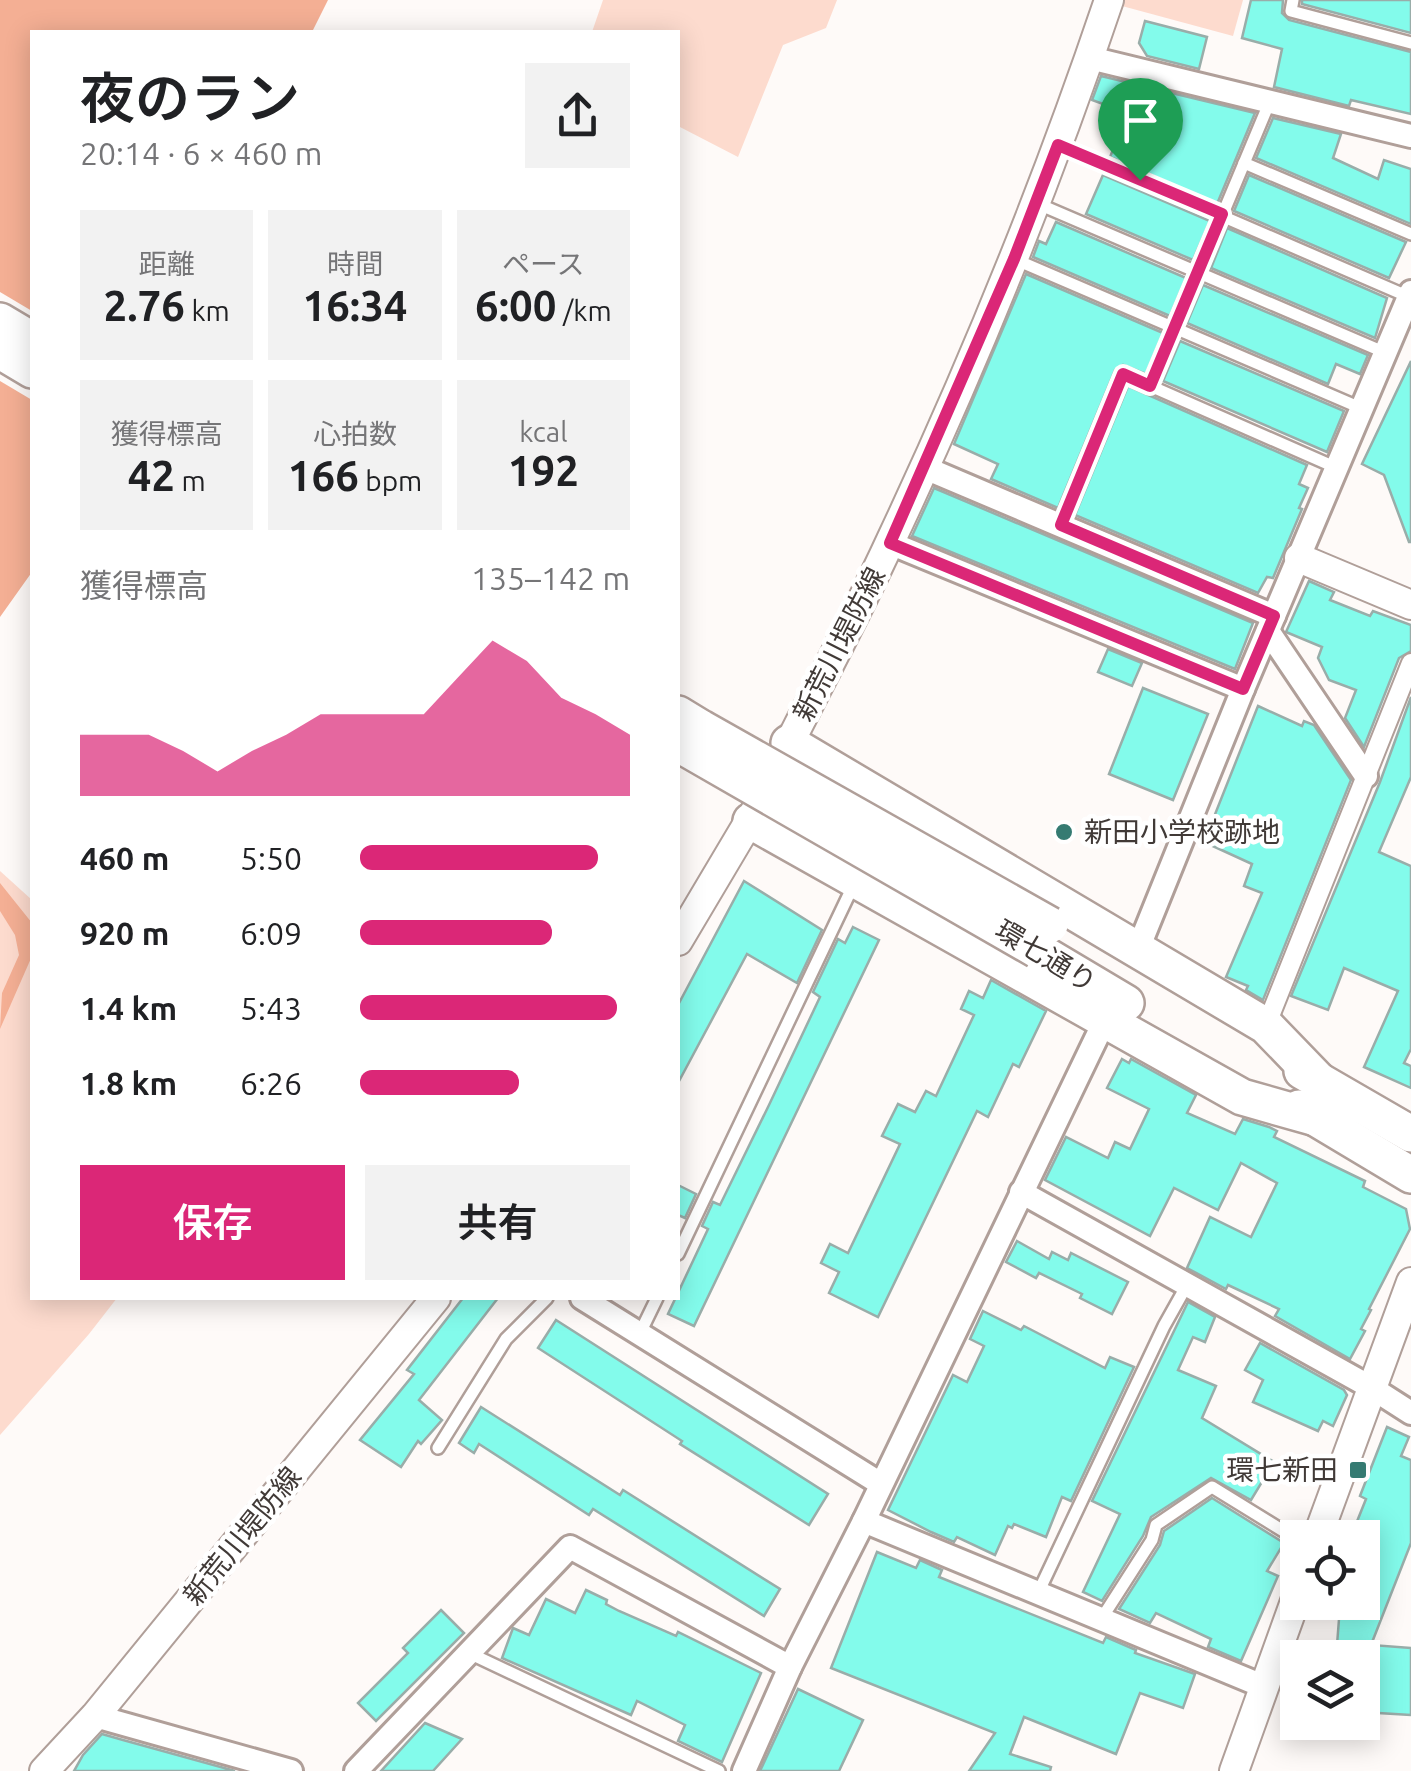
<!DOCTYPE html>
<html lang="ja">
<meta charset="utf-8">
<style>
body{margin:0;font-family:Ubuntu,"Noto Sans JP",sans-serif;background:#f2f2f2;color:#202124;height:100vh;display:flex;flex-direction:column;font-size:38px;white-space:nowrap}
*{box-sizing:border-box;margin:0}
p{font-size:32px;color:#757577}
.icon{flex:none;width:55px;height:55px;fill:none;stroke:currentColor;stroke-width:2;stroke-linecap:round;stroke-linejoin:round}
.map{position:relative;flex:1;overflow:hidden}
.sheet{position:absolute;left:30px;top:30px;width:650px;height:1270px;display:flex;flex-direction:column;background:#fff;border-radius:0px;box-shadow:0 5px 25px #0003}
.sheet>*{flex:none}
.buttons{position:absolute;left:1280px;top:1520px;display:grid;gap:20px}
.buttons a{display:grid;place-items:center;width:100px;height:100px;border-radius:0px;background:#fff;box-shadow:0 5px 25px #0003;font-size:50px}
.pin{position:absolute;display:grid;place-items:center;width:85px;height:85px;color:#fff;margin:-102px -42px;border-radius:50% 50% 50% 0;rotate:-45deg;box-shadow:0 0 10px #0007}
.pin .icon{rotate:45deg}
.round{display:grid;place-items:center;flex:none;width:105px;height:105px;border-radius:0px;background:#f2f2f2}
.headline{display:flex;align-items:center;justify-content:space-between;height:170px;padding:0 50px}
h1{font-size:55px;font-weight:600;line-height:75px}
.stats{display:grid;grid-template-columns:repeat(3,1fr);gap:15px;height:170px;padding:10px 50px}
.stats div{display:grid;align-content:center;border-radius:0px;background:#f2f2f2;text-align:center}
.stats b{font-size:42px;font-weight:600}
.stats small{font-size:28px;font-weight:400}
.stats p{font-size:28px}
.chart{height:280px;padding:20px 50px}
.chart p{display:flex;justify-content:space-between}
.chart svg{width:100%;height:180px;margin-top:10px;fill:#db2777;opacity:.7}
.button{display:flex;gap:20px;margin-top:auto;padding:20px 50px}
.button a{flex:1;height:115px;border-radius:0px;background:#db2777;color:#fff;font-size:40px;font-weight:600;line-height:115px;text-align:center}
.button a+a{background:#f2f2f2;color:#202124}
ul{padding:0 50px;list-style:none;font-size:32px}
li{display:grid;grid-template-columns:160px 120px 1fr;align-items:center;height:75px}
li i{height:25px;border-radius:12px;background:#db2777}
.map>svg:first-child{display:block}
.green{fill:#fddbce}
.water{fill:#f4af94}
.pier{fill:#fefaf8}
.building{fill:#83fbeb;stroke:#99ada9;stroke-width:2.5}
.lines{fill:none;stroke-linecap:round;stroke-linejoin:round}
.service-casing{stroke:#b09f99;stroke-width:16}
.pedestrian-casing{stroke:#b09f99;stroke-width:22}
.minor-casing{stroke:#b09f99;stroke-width:28}
.tertiary-casing{stroke:#b09f99;stroke-width:32}
.primary-casing{stroke:#b09f99;stroke-width:40}
.service{stroke:#fff;stroke-width:11}
.pedestrian{stroke:#fff;stroke-width:18}
.minor{stroke:#fff;stroke-width:22}
.tertiary{stroke:#fff;stroke-width:28}
.primary{stroke:#fff;stroke-width:35}
.primary-bridge-casing{stroke:#b09f99;stroke-width:40;stroke-linecap:butt}
.primary-bridge{stroke:#fff;stroke-width:35}
.route-casing{stroke:#fff;stroke-width:20}
.route{stroke:#db2777;stroke-width:12}
.poi-dot{fill:#357b72;stroke:#fff;stroke-width:4}
.labels{text-anchor:middle;stroke-width:9;stroke-linejoin:round;paint-order:stroke}
.street-label{font-size:28px;fill:#413a37;stroke:#fff}
.poi-label{font-size:28px;fill:#413a37;stroke:#fff;text-anchor:start}
</style>
<div class="map">
<svg width="1411" height="1771" viewBox="0 0 1411 1771">
<rect width="100%" height="100%" fill="#fefaf8"/>
<!-- green -->
<g class="green">
<polygon points="603,0 837,0 826,28 783,45 738,157 678,126 678,32 592,32"/>
<polygon points="1124,0 1243,0 1233,36 1122,6"/>
<polygon points="0,871 32,900 32,1298 117,1298 89,1334 0,1435"/>
</g>
<!-- water -->
<g class="water">
<polygon points="0,0 328,0 312,32 32,32 32,572 0,617"/>
<polygon points="0,883 32,923 32,956 0,1029 2,993 19,955 15,935 0,911"/>
</g>
<!-- pier -->
<polygon class="pier" points="0,292 32,311 32,400 0,381"/>
<!-- building -->
<g class="building">
<polygon points="1251,0 1283,0 1282,13 1289,20 1411,52 1411,114 1351,100 1349,106 1274,87 1282,49 1242,38"/>
<polygon points="1302,0 1411,0 1411,33 1302,4"/>
<polygon points="1145,21 1207,37 1199,69 1147,56 1139,43"/>
<polygon points="1101,76 1255,113 1217,204 1110,157 1128,113 1092,100"/>
<polygon points="1273,118 1341,134 1333,158 1378,179 1384,160 1411,169 1411,224 1256,158"/>
<polygon points="1103,175 1210,221 1193,260 1086,214"/>
<polygon points="1249,175 1406,242 1389,278 1234,211"/>
<polygon points="1056,222 1186,278 1170,316 1033,257 1039,241 1046,244"/>
<polygon points="1227,228 1387,298 1375,338 1211,268"/>
<polygon points="1026,274 1163,333 1146,374 1123,365 1115,370 1058,508 991,479 998,464 954,444"/>
<polygon points="1203,285 1368,355 1360,374 1336,364 1328,384 1187,323"/>
<polygon points="1180,341 1344,411 1327,452 1163,381"/>
<polygon points="1411,361 1411,542 1409,542 1384,475 1362,464"/>
<polygon points="1128,386 1307,465 1299,484 1308,488 1299,508 1302,509 1273,578 1267,577 1258,593 1075,515"/>
<polygon points="934,488 1253,623 1235,669 912,536"/>
<polygon points="1309,581 1334,592 1330,600 1370,616 1373,611 1411,625 1411,651 1399,658 1364,747 1345,718 1356,690 1329,680 1318,658 1322,647 1286,632"/>
<polygon points="1108,649 1142,663 1132,686 1098,672"/>
<polygon points="1143,688 1208,714 1173,800 1109,774"/>
<polygon points="1411,697 1411,777 1379,852 1411,866 1411,1049 1404,1063 1411,1066 1411,1088 1364,1067 1398,991 1344,968 1328,1010 1291,996 1380,782"/>
<polygon points="1258,706 1302,726 1304,721 1314,725 1351,780 1263,1000 1246,990 1248,986 1226,977 1262,893 1244,886 1252,864 1204,842"/>
<polygon points="744,881 822,930 797,983 747,954 678,1083 678,1005"/>
<polygon points="853,927 879,940 694,1326 668,1314 708,1229 702,1226 713,1202 720,1205 769,1105 820,997 813,992 838,939 845,943"/>
<polygon points="991,980 1046,1011 1019,1067 1013,1064 988,1117 977,1111 878,1317 829,1293 839,1272 821,1263 830,1244 848,1253 900,1144 882,1136 898,1104 915,1112 926,1091 936,1096 974,1015 961,1009 969,991 983,998"/>
<polygon points="1122,1059 1129,1063 1131,1059 1196,1095 1187,1113 1235,1134 1243,1119 1269,1127 1277,1131 1274,1137 1365,1181 1363,1187 1406,1209 1410,1229 1369,1309 1371,1310 1361,1329 1365,1331 1350,1359 1275,1316 1279,1309 1228,1285 1226,1289 1187,1268 1210,1217 1251,1237 1277,1183 1241,1163 1218,1210 1174,1188 1150,1236 1045,1180 1066,1137 1108,1158 1115,1142 1130,1149 1149,1109 1107,1088"/>
<polygon points="678,1185 696,1194 685,1218 678,1215"/>
<polygon points="1017,1241 1049,1259 1052,1252 1068,1260 1071,1253 1128,1282 1112,1314 1080,1298 1082,1294 1039,1273 1036,1278 1006,1262"/>
<polygon points="463,1298 498,1298 419,1400 442,1420 421,1444 418,1441 401,1467 360,1440 414,1374 407,1370"/>
<polygon points="1188,1302 1215,1317 1205,1342 1193,1337 1178,1370 1216,1386 1202,1418 1274,1462 1251,1500 1211,1478 1151,1517 1143,1536 1102,1601 1083,1592 1120,1514 1092,1501"/>
<polygon points="983,1311 1021,1330 1024,1326 1105,1368 1110,1357 1134,1367 1071,1501 1062,1497 1046,1537 1014,1524 1012,1528 1008,1526 995,1555 957,1537 954,1542 931,1532 888,1510 953,1375 967,1382 984,1346 970,1339"/>
<polygon points="556,1320 828,1494 809,1525 680,1444 682,1441 538,1348"/>
<polygon points="1260,1343 1344,1390 1347,1395 1333,1426 1323,1421 1318,1431 1253,1402 1263,1380 1245,1370"/>
<polygon points="481,1407 620,1495 623,1490 780,1589 764,1616 593,1509 589,1515 479,1444 474,1453 459,1443"/>
<polygon points="1387,1427 1409,1437 1401,1456 1411,1460 1411,1543 1371,1645 1411,1648 1411,1715 1362,1712 1362,1658 1336,1658 1339,1619 1311,1610 1313,1602 1362,1602 1362,1527 1356,1524 1366,1499 1360,1496"/>
<polygon points="1212,1498 1284,1543 1267,1571 1278,1576 1241,1661 1208,1647 1211,1639 1156,1613 1150,1623 1119,1609 1160,1545 1164,1531"/>
<polygon points="877,1552 916,1568 920,1560 942,1570 939,1577 1103,1643 1106,1637 1136,1650 1135,1653 1195,1674 1183,1708 1140,1693 1116,1754 1024,1717 1010,1754 1051,1767 1050,1771 969,1771 995,1733 831,1668"/>
<polygon points="586,1590 607,1600 606,1604 619,1611 676,1636 678,1632 761,1673 722,1762 678,1741 685,1725 637,1701 631,1715 502,1658 513,1628 529,1635 546,1599 575,1613"/>
<polygon points="441,1610 464,1633 376,1721 358,1703 408,1653 403,1648"/>
<polygon points="798,1689 863,1720 839,1771 760,1771"/>
<polygon points="425,1723 462,1739 433,1771 381,1771"/>
<polygon points="102,1734 123,1740 235,1771 74,1771 83,1755"/>
</g>
<g class="lines">
<defs>
<g id="service">
<polyline points="1293,0 1291,11 1411,43"/>
<polyline points="1058,145 1409,297"/>
<polyline points="1244,163 1411,234"/>
<polyline points="1036,203 1386,353"/>
<polyline points="1014,259 1363,409"/>
<polyline points="1151,386 1270,101"/>
<polyline points="1061,525 1123,374 1337,468"/>
<polyline points="678,1254 853,886"/>
<polyline points="640,1333 657,1298"/>
<polyline points="438,1448 506,1339 547,1298"/>
<polyline points="1038,1593 1164,1326 1187,1285"/>
<polyline points="1100,1621 1152,1540 1156,1525 1212,1487 1298,1540"/>
<polyline points="469,1653 719,1771"/>
</g>
<polyline id="pedestrian" points="1266,1026 1411,663"/>
<g id="minor">
<polyline points="1090,58 1411,136"/>
<polyline points="923,467 1274,616"/>
<polyline points="890,543 1243,689"/>
<polyline points="1268,631 1366,776"/>
<polyline points="1138,949 1243,689 1411,292"/>
<polyline points="1021,1192 1372,1388 1411,1413"/>
<polyline points="582,1298 881,1484"/>
<polyline points="864,1521 1265,1687"/>
<polyline points="95,1716 291,1771"/>
<polyline points="356,1771 570,1547 790,1667"/>
<polyline points="744,1771 790,1667 864,1521 1106,1018"/>
</g>
<g id="tertiary">
<polyline points="1299,558 1411,605"/>
<path d="M781,760C817,687 856,616 890,542C973,366 1047,184 1109,0"/>
<polyline points="678,941 760,803"/>
<polyline points="1317,1538 1411,1282"/>
<polyline points="44,1771 95,1716 436,1298"/>
<polyline points="1234,1771 1298,1593"/>
</g>
<g id="primary">
<polyline points="0,321 32,340"/>
<polyline points="0,351 32,370"/>
<polyline points="678,714 701,728"/>
<polyline points="789,743 1266,1026 1320,1082"/>
<polyline points="751,821 1242,1097 1316,1118"/>
<polyline points="1037,950 1126,1003"/>
<polyline points="1302,1071 1411,1134"/>
<polyline points="1299,1108 1411,1175"/>
</g>
</defs>
<!-- service casing -->
<use href="#service" class="service-casing"/>
<!-- pedestrian casing -->
<use href="#pedestrian" class="pedestrian-casing"/>
<!-- minor casing -->
<use href="#minor" class="minor-casing"/>
<!-- tertiary casing -->
<use href="#tertiary" class="tertiary-casing"/>
<!-- primary casing -->
<use href="#primary" class="primary-casing"/>
<!-- service -->
<use href="#service" class="service"/>
<!-- pedestrian -->
<use href="#pedestrian" class="pedestrian"/>
<!-- minor -->
<use href="#minor" class="minor"/>
<!-- tertiary -->
<use href="#tertiary" class="tertiary"/>
<!-- primary -->
<use href="#primary" class="primary"/>
<defs>
<g id="primary-bridge">
<polyline points="701,728 1050,925"/>
<polyline points="689,750 1037,950"/>
</g>
</defs>
<!-- primary-bridge casing -->
<use href="#primary-bridge" class="primary-bridge-casing"/>
<!-- primary-bridge -->
<use href="#primary-bridge" class="primary-bridge"/>
</g>
<g class="lines">
<defs>
<polygon id="route" points="1058,145 1222,214 1150,386 1123,374 1061,525 1274,616 1243,689 890,543 1014,259"/>
</defs>
<!-- route casing -->
<use href="#route" class="route-casing"/>
<!-- route -->
<use href="#route" class="route"/>
</g>
<!-- markers -->
<g class="poi-dot">
<circle cx="1064" cy="832" r="10"/>
<rect x="1348" y="1460" width="20" height="20" rx="5"/>
</g>
<g class="labels">
<!-- street labels -->
<g class="street-label">
<text transform="translate(839 644) rotate(-63)" y="10">新荒川堤防線</text>
<text transform="translate(1046 956) rotate(31)" y="10">環七通り</text>
<text transform="translate(242 1536) rotate(-51)" y="10">新荒川堤防線</text>
</g>
<!-- poi labels -->
<g class="poi-label">
<text x="1084" y="842">新田小学校跡地</text>
<text x="1338" y="1480" text-anchor="end">環七新田</text>
</g>
</g>
</svg>
<div class="buttons">
<a><svg class="icon" aria-label="locate" viewBox="0 0 24 24"><circle cx="12" cy="12" r="6"/><path d="M12 2v4M12 18v4M2 12h4M18 12h4"/></svg></a>
<a><svg class="icon" aria-label="layers" viewBox="0 0 24 24"><path d="M12 4l9 5-9 5-9-5zM3 14l9 5 9-5"/></svg></a>
</div>
<div class="pin" style="left:1140px;top:180px;background:#1e9e55"><svg class="icon" aria-label="arrive" viewBox="0 0 24 24"><path d="M6 21V4h12l-3 4 3 4H6"/></svg></div>
<section class="sheet">
<div class="headline"><div><h1>夜のラン</h1><p>20:14 · 6 × 460 m</p></div><a class="round"><svg class="icon" aria-label="share" viewBox="0 0 24 24"><path d="M12 15V3M7 8l5-5 5 5M5 13v7h14v-7"/></svg></a></div>
<div class="stats">
<div><p>距離</p><b>2.76<small> km</small></b></div>
<div><p>時間</p><b>16:34</b></div>
<div><p>ペース</p><b>6:00<small> /km</small></b></div>
</div>
<div class="stats">
<div><p>獲得標高</p><b>42<small> m</small></b></div>
<div><p>心拍数</p><b>166<small> bpm</small></b></div>
<div><p>kcal</p><b>192</b></div>
</div>
<div class="chart"><p><span>獲得標高</span>135–142 m</p>
<svg viewBox="0 0 160 44" preserveAspectRatio="none"><path d="M0 44V29L10 29L20 29L30 33L40 38L50 33L60 29L70 24L80 24L90 24L100 24L110 15L120 6L130 11L140 20L150 24L160 29V44z"/></svg>
</div>
<ul>
<li><b>460 m</b>5:50<i style="width:88%"></i></li>
<li><b>920 m</b>6:09<i style="width:71%"></i></li>
<li><b>1.4 km</b>5:43<i style="width:95%"></i></li>
<li><b>1.8 km</b>6:26<i style="width:59%"></i></li>
</ul>
<div class="button"><a>保存</a><a>共有</a></div>
</section>
</div>
